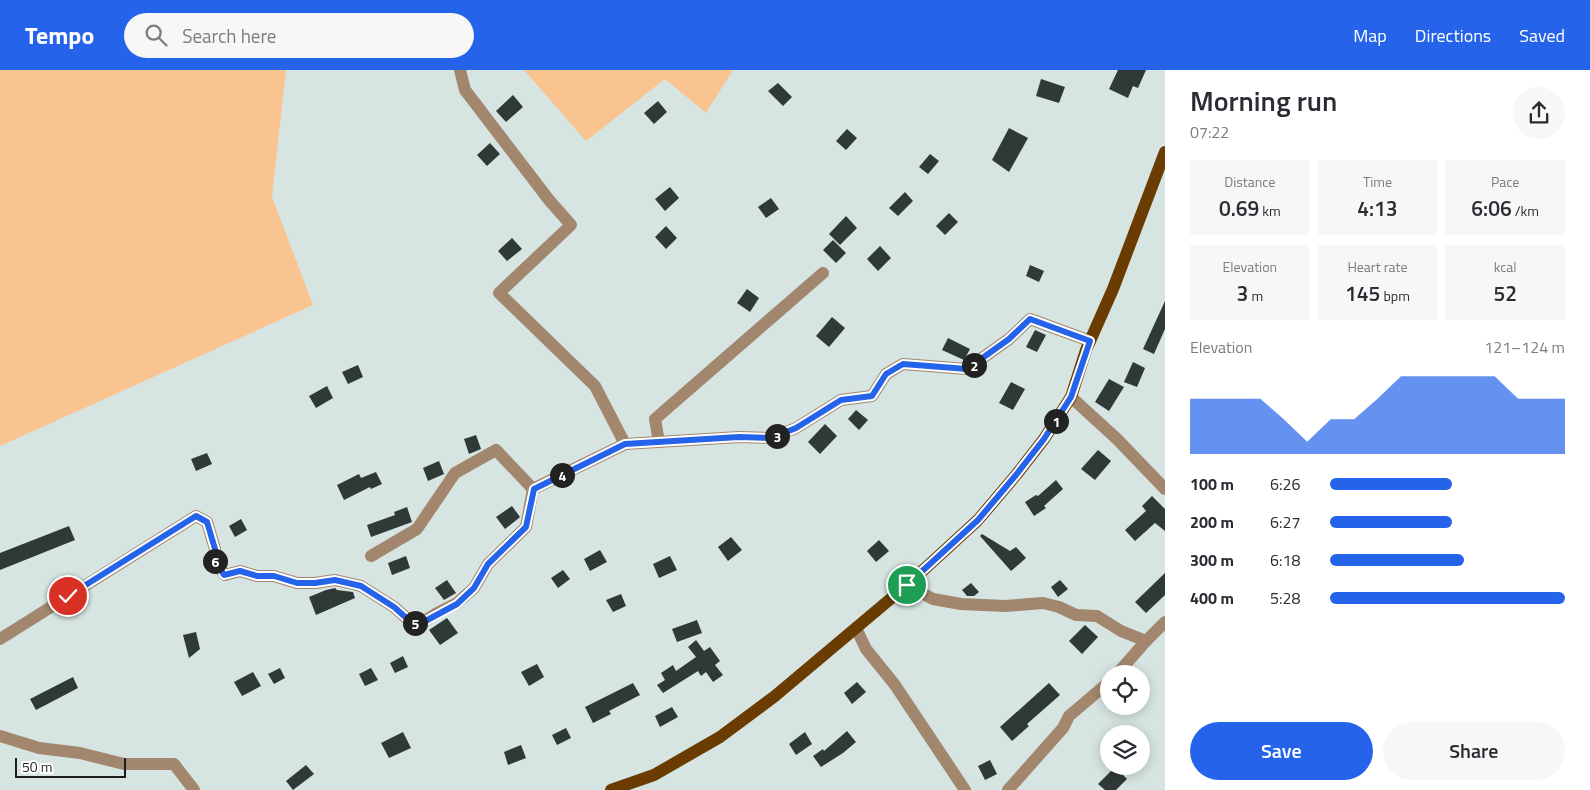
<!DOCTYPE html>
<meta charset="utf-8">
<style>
body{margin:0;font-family:"Titillium Web",sans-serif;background:#f7f7f7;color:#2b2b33;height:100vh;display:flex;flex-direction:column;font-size:19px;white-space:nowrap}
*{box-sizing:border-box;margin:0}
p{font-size:16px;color:#7c7c81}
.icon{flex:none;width:28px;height:28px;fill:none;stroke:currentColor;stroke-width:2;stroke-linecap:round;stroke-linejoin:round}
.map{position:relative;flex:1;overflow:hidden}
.drawer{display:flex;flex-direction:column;background:#fff;width:425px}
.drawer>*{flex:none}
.fabs{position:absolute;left:1100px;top:595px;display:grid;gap:10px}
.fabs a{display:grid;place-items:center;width:50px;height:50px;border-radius:50%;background:#fff;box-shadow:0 2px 12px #0003;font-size:25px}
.scale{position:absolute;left:15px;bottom:12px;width:111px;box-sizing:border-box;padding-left:5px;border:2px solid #1b201f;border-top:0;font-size:14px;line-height:18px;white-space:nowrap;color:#1b201f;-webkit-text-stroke:4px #fff;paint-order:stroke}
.pin{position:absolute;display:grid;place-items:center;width:42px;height:42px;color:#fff;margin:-21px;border:2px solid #fff;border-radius:50%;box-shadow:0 1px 5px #0007}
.km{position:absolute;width:25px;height:25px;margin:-12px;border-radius:50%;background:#222;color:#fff;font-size:14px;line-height:25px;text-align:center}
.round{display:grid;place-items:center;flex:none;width:52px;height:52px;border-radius:26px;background:#f7f7f7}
.head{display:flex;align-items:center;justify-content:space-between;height:85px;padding:0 25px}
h1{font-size:28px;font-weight:600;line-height:38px}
.figures{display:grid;grid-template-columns:repeat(3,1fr);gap:8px;height:85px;padding:5px 25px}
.figures div{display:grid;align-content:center;border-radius:0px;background:#f7f7f7;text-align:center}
.figures b{font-size:21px;font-weight:600}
.figures small{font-size:14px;font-weight:400}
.figures p{font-size:14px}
.chart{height:140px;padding:10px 25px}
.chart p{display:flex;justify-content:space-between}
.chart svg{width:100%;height:90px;margin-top:5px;fill:#2563eb;opacity:.7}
.action{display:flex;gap:10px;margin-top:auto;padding:10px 25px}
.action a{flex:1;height:58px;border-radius:30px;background:#2563eb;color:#fff;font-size:20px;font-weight:600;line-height:58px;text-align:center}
.action a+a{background:#f7f7f7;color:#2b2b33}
ul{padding:0 25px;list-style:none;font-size:16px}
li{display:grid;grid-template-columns:80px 60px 1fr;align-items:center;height:38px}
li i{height:12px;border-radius:6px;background:#2563eb}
header{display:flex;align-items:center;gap:30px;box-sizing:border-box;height:70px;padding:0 25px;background:#2563eb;color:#fff}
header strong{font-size:24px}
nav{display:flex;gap:28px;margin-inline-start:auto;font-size:18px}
.search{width:350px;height:45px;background:#f7f7f7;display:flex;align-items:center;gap:12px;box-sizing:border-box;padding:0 18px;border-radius:28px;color:#7c7c81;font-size:19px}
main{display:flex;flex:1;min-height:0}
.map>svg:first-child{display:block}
.green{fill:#fac491}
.building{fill:#2e3938}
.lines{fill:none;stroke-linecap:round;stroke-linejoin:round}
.minor{stroke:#a2876e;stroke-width:12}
.major{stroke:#6a3c01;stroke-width:12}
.route-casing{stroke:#fff;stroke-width:10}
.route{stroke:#2563eb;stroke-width:6}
</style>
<header>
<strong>Tempo</strong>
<div class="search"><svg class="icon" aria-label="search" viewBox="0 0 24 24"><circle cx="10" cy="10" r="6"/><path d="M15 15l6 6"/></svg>Search here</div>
<nav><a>Map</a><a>Directions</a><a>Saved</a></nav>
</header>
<main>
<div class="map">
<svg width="1165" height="720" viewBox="0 0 1165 720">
<rect width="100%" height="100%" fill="#d6e4e2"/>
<!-- green -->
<g class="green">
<polygon points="0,0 286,0 272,127 313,235 0,376"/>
<polygon points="524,0 733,0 706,43 665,9 586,71"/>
</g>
<!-- building -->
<g class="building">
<polygon points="1118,0 1146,0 1138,18 1133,16 1128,28 1109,19"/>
<polygon points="1041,9 1065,17 1059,33 1036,26"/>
<polygon points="778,13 792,27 783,36 768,21"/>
<polygon points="513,25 523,37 506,52 496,41"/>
<polygon points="658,31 667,42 654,54 644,43"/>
<polygon points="1009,58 1028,68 1009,102 992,90"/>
<polygon points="847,59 857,68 846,80 836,71"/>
<polygon points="490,73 500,84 487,96 477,85"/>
<polygon points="930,84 939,91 928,104 919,97"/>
<polygon points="670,117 679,128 665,141 655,129"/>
<polygon points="905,122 913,131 898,146 889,138"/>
<polygon points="771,128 779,139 766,148 758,137"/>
<polygon points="949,143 958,152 945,165 936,156"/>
<polygon points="846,146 857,158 840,175 829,164"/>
<polygon points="666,156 677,168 666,179 655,167"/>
<polygon points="512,168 522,179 507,191 498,181"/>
<polygon points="833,170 846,183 836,193 823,180"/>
<polygon points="880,176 891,188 878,201 867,189"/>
<polygon points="1030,195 1044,201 1039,212 1026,206"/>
<polygon points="747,219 759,228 750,242 737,233"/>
<polygon points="1165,231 1165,259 1154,284 1143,279"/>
<polygon points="832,247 845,258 829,277 816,266"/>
<polygon points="1035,260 1046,265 1037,282 1026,277"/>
<polygon points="948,268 970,279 964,290 942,280"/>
<polygon points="1133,292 1145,298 1137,317 1124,312"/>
<polygon points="358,295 363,307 348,314 342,302"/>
<polygon points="1109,309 1124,317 1109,341 1095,332"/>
<polygon points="1011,312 1025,319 1013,340 999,333"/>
<polygon points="327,316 333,328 316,338 309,326"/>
<polygon points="856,340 868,350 859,360 848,349"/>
<polygon points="825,354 837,366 820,384 808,372"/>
<polygon points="476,365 481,379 469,384 464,369"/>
<polygon points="1098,380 1111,391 1095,410 1081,399"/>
<polygon points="207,383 212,394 196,401 191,389"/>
<polygon points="439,391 444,404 428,411 423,398"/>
<polygon points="376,402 382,414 371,419 370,417 344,430 337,415 359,404 361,408"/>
<polygon points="1056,410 1063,419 1044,436 1046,438 1034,446 1025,432 1036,425 1038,426"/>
<polygon points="1152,426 1165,439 1165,461 1155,453 1135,471 1125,460 1146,441 1142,436"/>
<polygon points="512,436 520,447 519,448 505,459 496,447"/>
<polygon points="407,437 412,452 371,467 367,455 395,445 394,442"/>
<polygon points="241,449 247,460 235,467 229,456"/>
<polygon points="69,456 75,470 0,500 0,483"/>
<polygon points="982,464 1010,481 1016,477 1026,488 1011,501 980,466"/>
<polygon points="731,467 742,480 728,491 718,477"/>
<polygon points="879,470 889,481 876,492 867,481"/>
<polygon points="600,480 607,492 590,501 584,489"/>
<polygon points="406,486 410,498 392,505 388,493"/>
<polygon points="670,486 677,500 659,508 653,494"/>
<polygon points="563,500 570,509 558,518 551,508"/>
<polygon points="1165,503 1165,525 1146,543 1135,532"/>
<polygon points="447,510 456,523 444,530 435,518"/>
<polygon points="1060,510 1068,519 1058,527 1051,517"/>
<polygon points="971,513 979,522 974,526 967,526 962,520"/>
<polygon points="335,518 337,520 353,522 355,528 316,545 309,527 326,520"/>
<polygon points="621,524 626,536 613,542 606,530"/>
<polygon points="447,548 458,563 440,575 429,560"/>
<polygon points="697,550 702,563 677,572 672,559"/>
<polygon points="1085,555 1098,567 1082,584 1069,571"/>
<polygon points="196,562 200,579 189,588 183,565"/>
<polygon points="696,570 704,581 710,577 720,591 715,595 723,605 713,612 706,602 701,606 698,601 663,623 657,615 665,610 661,603 673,595 676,601 696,587 688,577"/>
<polygon points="403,586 408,597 395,603 390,593"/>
<polygon points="537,594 544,607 529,616 521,602"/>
<polygon points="280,598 285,608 274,614 268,604"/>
<polygon points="371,598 378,610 365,616 359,604"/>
<polygon points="253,602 261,616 242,626 234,612"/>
<polygon points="73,607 78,618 36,640 30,629"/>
<polygon points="857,612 866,622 852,634 844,623"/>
<polygon points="633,613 640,625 609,641 611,644 593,653 585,637"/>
<polygon points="1049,613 1060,625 1027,654 1029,656 1012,671 1000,657"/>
<polygon points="672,637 678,647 660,657 655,646"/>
<polygon points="566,658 571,668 557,675 552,665"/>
<polygon points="847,661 856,672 843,683 821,697 813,686 823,679 824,681"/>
<polygon points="403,662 411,678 389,688 381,673"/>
<polygon points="805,662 812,674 796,685 789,674"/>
<polygon points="521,675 526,688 508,695 504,682"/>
<polygon points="990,690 997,704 985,710 978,696"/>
<polygon points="306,695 314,704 293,720 286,711"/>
<polygon points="1115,697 1127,709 1116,720 1105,720 1098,714"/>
</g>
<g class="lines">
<!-- minor -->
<g class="minor">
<polyline points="460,0 465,20 549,130 571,155 499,223 595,316 625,374"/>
<polyline points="1071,327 1117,369 1165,419"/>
<polyline points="659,372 655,349 823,203"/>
<polyline points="371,486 417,459 455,403 496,380 533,419 625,374 739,367 771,368 796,358 841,330 872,326 886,304 903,294 967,299 1009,269 1030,249 1090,271"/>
<polyline points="907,515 933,529 961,534 1005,536 1043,533 1059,537 1076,545 1097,546 1121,561 1146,571"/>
<polyline points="856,558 866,579 895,615 965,720"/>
<polyline points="0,569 196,446 207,452 215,479 215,492 225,505 240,501 257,506 274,506 297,513 315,513 335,510 361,516 394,537 412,553 420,554 437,543 457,533 474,518 488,494 526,457 533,419"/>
<polyline points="1117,604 1146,571 1165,552"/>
<polyline points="0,666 39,678 80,683 124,694 174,694 194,720"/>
<polyline points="1008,720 1063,658 1069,646 1109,612"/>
</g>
<!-- major -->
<polyline class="major" points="611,720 654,705 720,667 775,626 907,515 978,450 1016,405 1044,369 1071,327 1086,280 1113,219 1165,82"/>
</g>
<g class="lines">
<defs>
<polyline id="route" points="68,526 196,446 207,452 215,479 216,492 224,505 240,501 257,506 274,506 297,513 315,513 335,510 361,516 394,537 412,553 420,554 457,534 474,518 488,494 526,457 534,419 625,374 739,367 771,368 796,358 841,330 872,326 886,304 903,294 967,299 1009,269 1030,249 1090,271 1071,327 1044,369 1016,405 978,450 907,515"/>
</defs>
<!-- route casing -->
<use href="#route" class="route-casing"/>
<!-- route -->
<use href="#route" class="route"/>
</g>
</svg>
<div class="fabs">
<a><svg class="icon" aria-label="locate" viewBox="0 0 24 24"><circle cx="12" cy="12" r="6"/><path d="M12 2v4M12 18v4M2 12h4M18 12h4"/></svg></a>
<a><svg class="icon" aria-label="layers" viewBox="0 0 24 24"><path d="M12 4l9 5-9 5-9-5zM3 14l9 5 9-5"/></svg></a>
</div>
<div class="scale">50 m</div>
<div class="pin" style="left:907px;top:515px;background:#1e9e55"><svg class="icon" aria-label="arrive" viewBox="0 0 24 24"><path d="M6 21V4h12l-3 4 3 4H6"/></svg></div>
<div class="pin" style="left:68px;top:526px;background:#d93025"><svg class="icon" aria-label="check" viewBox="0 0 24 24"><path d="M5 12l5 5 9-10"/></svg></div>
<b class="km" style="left:1056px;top:351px">1</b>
<b class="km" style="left:974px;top:295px">2</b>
<b class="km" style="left:777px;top:366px">3</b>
<b class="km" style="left:562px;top:405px">4</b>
<b class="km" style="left:415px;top:553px">5</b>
<b class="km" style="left:215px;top:491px">6</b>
</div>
<section class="drawer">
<div class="head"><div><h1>Morning run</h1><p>07:22</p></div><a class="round"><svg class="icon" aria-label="share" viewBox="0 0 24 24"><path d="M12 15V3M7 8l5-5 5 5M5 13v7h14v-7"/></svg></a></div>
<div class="figures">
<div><p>Distance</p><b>0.69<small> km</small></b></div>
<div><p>Time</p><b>4:13</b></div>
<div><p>Pace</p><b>6:06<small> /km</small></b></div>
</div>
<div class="figures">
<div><p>Elevation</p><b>3<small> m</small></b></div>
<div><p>Heart rate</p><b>145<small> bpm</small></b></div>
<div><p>kcal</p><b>52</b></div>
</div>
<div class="chart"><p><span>Elevation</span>121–124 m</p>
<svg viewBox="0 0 160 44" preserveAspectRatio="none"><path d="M0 44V17L10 17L20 17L30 17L40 27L50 38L60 27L70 27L80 17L90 6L100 6L110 6L120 6L130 6L140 17L150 17L160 17V44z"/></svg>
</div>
<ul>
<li><b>100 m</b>6:26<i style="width:52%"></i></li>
<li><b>200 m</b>6:27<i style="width:52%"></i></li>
<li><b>300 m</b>6:18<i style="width:57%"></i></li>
<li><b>400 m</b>5:28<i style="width:100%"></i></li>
</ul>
<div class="action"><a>Save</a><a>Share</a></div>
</section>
</main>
